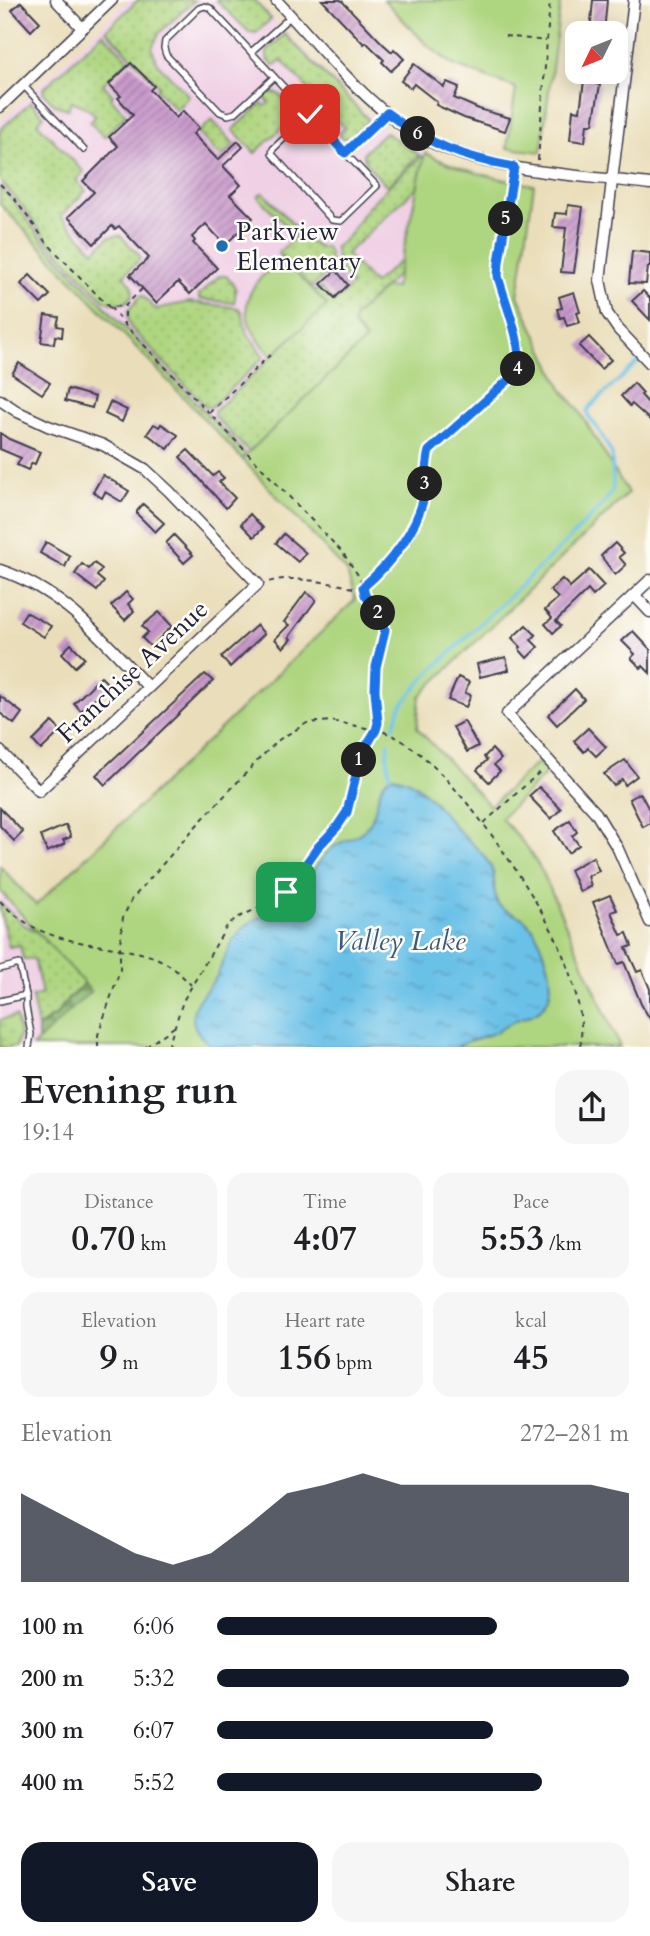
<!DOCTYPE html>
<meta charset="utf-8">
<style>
body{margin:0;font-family:Cardo,serif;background:#f6f6f6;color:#202124;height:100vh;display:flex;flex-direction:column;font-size:26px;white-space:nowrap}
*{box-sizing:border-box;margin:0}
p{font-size:23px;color:#757577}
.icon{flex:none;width:38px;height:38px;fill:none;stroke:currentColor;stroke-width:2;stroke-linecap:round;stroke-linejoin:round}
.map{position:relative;height:1047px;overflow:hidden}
.panel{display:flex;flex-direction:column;background:#fff;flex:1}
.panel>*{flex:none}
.needle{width:46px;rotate:227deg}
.buttons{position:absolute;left:565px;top:21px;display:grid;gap:14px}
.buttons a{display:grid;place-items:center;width:63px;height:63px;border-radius:14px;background:#fff;box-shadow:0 4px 18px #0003;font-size:35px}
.pin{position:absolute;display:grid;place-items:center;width:60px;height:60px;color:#fff;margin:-30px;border-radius:14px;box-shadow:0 4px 10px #0006}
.km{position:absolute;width:35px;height:35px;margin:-18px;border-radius:50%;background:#222;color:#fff;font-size:19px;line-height:35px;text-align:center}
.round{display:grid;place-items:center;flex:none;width:74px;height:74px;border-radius:21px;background:#f6f6f6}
.summary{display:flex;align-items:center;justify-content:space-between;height:119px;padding:0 21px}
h1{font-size:38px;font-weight:700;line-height:52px}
.figures{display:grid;grid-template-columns:repeat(3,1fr);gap:10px;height:119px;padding:7px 21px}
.figures div{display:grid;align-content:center;border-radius:18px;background:#f6f6f6;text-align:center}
.figures b{font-size:35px;font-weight:700}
.figures small{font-size:19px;font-weight:400}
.figures p{font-size:19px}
.chart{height:196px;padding:14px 21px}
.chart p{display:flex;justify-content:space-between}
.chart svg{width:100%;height:126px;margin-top:7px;fill:#111827;opacity:.7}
.primary-button{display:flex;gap:14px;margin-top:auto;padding:14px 21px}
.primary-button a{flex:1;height:80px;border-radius:21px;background:#111827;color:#fff;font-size:28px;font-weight:700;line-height:80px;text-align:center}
.primary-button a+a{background:#f6f6f6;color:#202124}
ul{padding:0 21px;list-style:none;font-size:23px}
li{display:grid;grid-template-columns:112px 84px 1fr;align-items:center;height:52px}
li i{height:18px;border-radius:9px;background:#111827}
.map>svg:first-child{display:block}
.built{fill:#f0d0e5}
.grass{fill:url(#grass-dots);stroke:#687c5d;stroke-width:2}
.forest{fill:url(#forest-firs);stroke:#566c54;stroke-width:2}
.park{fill:#aed57f;stroke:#687c5d;stroke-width:2}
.water{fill:url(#water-ripples);stroke:#467292;stroke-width:2}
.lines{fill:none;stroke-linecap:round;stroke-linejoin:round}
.stream{stroke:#6bc1e8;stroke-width:3.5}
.building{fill:url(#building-hatch)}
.service-casing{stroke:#403e4e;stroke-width:8}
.minor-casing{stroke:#403e4e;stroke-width:13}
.path{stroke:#403e4e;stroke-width:2;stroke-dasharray:5 5;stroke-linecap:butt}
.service{stroke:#fff;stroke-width:5}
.minor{stroke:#fff;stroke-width:10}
.route-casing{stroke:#fff;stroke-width:14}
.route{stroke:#1a73e8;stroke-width:9}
.poi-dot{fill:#1f6fb2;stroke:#fdfcf7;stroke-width:2.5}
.labels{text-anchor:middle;stroke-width:5;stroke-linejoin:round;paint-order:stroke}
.poi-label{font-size:26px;fill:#22223b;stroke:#fdfcf7;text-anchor:start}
.street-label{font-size:26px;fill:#22223b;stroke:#fdfcf7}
.water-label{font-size:28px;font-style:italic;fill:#3c5a78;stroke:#fdfcf7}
</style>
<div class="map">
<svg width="650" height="1047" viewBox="0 0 650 1047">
<defs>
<pattern id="grass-dots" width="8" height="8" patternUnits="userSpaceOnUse" patternTransform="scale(1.75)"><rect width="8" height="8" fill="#aed57f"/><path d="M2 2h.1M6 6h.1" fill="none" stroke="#95b76f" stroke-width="1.8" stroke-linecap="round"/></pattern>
<pattern id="forest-firs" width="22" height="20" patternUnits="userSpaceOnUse" patternTransform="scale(1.75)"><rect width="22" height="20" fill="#8ab66e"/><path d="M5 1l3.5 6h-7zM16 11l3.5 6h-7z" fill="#70945c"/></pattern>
<pattern id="water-ripples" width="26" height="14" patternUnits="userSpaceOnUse" patternTransform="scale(1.75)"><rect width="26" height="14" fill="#6bc1e8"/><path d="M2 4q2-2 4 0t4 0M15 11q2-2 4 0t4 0" fill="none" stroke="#589cbd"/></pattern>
<pattern id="building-hatch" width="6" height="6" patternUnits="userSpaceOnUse" patternTransform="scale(1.75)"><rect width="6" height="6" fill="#c898ca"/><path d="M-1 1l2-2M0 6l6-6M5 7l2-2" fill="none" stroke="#a27ca5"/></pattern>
</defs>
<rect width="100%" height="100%" fill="#fdfcf7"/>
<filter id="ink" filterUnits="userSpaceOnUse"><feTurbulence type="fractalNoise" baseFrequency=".0143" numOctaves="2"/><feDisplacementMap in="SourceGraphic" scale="14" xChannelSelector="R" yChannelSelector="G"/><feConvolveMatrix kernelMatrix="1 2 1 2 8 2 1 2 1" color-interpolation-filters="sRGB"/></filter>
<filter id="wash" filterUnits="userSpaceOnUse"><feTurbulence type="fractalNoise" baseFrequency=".00686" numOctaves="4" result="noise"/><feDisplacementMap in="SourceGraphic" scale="28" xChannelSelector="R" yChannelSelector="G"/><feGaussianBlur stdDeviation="1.57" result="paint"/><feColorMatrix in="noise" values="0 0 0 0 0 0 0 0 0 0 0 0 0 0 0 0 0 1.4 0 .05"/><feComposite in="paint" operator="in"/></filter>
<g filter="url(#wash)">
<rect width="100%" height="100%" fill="#eadeba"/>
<!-- built -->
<g class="built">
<polygon points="128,0 256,0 357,105 399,139 425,153 389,319 242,459 0,204 0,122"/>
<polygon points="0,891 91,991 32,1047 0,1047"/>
</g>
<!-- grass -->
<g class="grass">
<polygon points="138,0 195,0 159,33 152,48 157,63 189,96 176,110 156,89 159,86 106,30"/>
<polygon points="216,0 254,0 271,19 256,33 249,32"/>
<path d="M103,33L129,60L103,84L113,95L111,98L126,115L104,137L90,122L96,116C89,108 81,104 71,101L68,109L55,105L43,92L44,88Z"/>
<polygon points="285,34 367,118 368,121 350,139 342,138 339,134 345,128 281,60 274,66 267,59 267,51"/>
<polygon points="270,92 279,94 295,112 295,118 291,124 288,122 255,153 233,130 262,103 265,106 269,103 264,97"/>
<polygon points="31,102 44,116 37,123 84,172 76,180 86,191 61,216 94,251 109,237 120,235 140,256 140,259 124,275 132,285 133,295 125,303 112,303 104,300 46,239 19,202 0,181 0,130"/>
<polygon points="212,120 233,143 233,146 222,156 219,155 198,133"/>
<path d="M385,132L419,155L387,186C378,176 365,166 363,153Z"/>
<path d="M422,156L424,157L417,187L346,254L374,284L402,259L398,274L355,316V328L366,340L249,452L214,416V412L326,305L314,292L320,287L334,302L352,285L338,267L335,247C356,234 355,220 370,205C386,187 405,172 422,156Z"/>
<polygon points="0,187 16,204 44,242 246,455 242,459 0,204"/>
<polygon points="264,193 309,242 319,247 326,247 329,252 331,270 311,288 278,253 296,236 258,197 260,194"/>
<path d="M219,276H226C237,288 237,288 234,303L199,299V295Z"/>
<path d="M142,295L155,309L190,302L238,308L242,312L246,331L264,357L211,407H206L131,328C123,311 131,306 142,295Z"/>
<polygon points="0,903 24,925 39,933 84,983 62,1005 56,1016 38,1028 32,997 42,994 34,959 23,959 20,945 9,947 0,911"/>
<polygon points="16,1016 20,1034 16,1047 0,1047 0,1020"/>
</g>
<!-- forest -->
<polygon class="forest" points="100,959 78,1047 43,1047 38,1042 38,1028 51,1017 56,1016 62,1005 79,989 84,983 84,977"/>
<!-- park -->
<g class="park">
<polygon points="384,0 561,0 541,152 507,148 516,88 453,65 426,44"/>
<path d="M425,153C461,171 494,178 534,185L518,296L562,389L578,409L628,493L420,696L417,728L490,806L538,762L547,773L501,818L527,847L543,873L620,1047H32L91,991L0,891V866L36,905L355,600L347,572L242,459L366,340L353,323L355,316L385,287L395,288Z"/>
<path d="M283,258L327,305L272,356C252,334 234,310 258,281C265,272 275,265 283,258Z"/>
</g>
<!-- water -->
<path class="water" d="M390,776C402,776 414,783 423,791C435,802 445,815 455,827C468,841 487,854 493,872C496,882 492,894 498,904C504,912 517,913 525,920C541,934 557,979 548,999C542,1012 532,1015 519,1019C509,1022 501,1031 491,1034C479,1039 467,1040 456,1047H213C204,1040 193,1031 193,1017C192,1001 209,990 216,977C226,959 228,940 245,927C254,919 266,914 278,910C286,907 296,906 303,900C309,894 306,888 307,880C308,876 313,870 316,867C321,859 330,849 338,844C350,838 361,836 369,824C379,809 375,789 390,776Z"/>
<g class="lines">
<!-- stream -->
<g class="stream">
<polyline points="393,728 401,706 426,676 565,543 602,505 612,492 613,484 612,454 597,427 589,417 587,411 594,403 638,362"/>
<polyline points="389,743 387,755 390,776"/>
</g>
</g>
<g id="blocks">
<!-- building -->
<g class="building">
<polygon points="322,0 341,0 383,44 392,52 394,49 404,59 391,71 382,62 384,60 366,42 364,44"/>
<polygon points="593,0 607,0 604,33 590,33"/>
<polygon points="21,2 40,22 31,31 12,10"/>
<polygon points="131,63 154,86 150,90 176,118 183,111 199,128 193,134 218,160 238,141 243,147 223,166 241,185 230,195 253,218 225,245 206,224 192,237 195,241 193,243 217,268 190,294 178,282 156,303 130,275 149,258 119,226 115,229 112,226 94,244 68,217 94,192 83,181 118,146 109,137 133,115 118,98 121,96 109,84"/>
<polygon points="414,64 444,87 447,82 459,87 454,98 479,109 510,118 505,131 464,118 436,105 437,102 414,84 411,88 401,81"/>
<polygon points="585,73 597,75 596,84 600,85 593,124 587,124 585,142 570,140 573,110 580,111"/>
<polygon points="568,205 583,207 574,273 561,272 566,228 553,227 555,213 567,214"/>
<polygon points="632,251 650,253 650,267 648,267 646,284 629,283"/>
<polygon points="336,270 348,285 335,298 321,284"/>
<polygon points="30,275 50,295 41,304 21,284"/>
<polygon points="643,291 650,298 650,320 632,301"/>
<polygon points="574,292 580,312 577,313 580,322 567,326 564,317 560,318 557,309 562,308 559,297"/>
<polygon points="45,315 59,317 57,326 63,327 62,337 55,336 54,344 41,342"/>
<polygon points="589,337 611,360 601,369 579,346"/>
<polygon points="19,363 50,383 42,394 12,374"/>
<polygon points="634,383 643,393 641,395 650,405 650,420 632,404 630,406 621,396"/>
<polygon points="68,389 95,397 92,408 65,401"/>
<polygon points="110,402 127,410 122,422 105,414"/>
<polygon points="154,424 159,427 161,424 178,435 168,449 147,434"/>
<polygon points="0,433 9,439 40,452 35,464 32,463 28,470 17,465 21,458 0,449"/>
<polygon points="188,450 213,476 218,472 224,478 219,482 235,498 226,508 180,457"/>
<polygon points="103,475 129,491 122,502 105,492 102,498 93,492"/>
<polygon points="143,504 164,523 155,532 137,514 137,511"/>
<polygon points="250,514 263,528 254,537 241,524"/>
<polygon points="284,534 306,553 298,562 276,543"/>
<polygon points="174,535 193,555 184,563 166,543"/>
<polygon points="46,542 70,556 65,567 40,553"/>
<polygon points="615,543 624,553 619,557 626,565 615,575 601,556"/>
<polygon points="94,563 102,569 97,576 104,582 97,591 75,574 82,564 89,569"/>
<polygon points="589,570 604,586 593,596 588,590 556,621 561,626 553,633 545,624 552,618 545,610 558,598 550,590 562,579 570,587"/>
<polygon points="126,592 133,599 128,604 134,611 125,620 111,606"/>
<polygon points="306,592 316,600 289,637 291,639 283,648 275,639 289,625 284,622"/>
<polygon points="26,612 51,626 44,637 20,622"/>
<polygon points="159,612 172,626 151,647 142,638 148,632 142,626"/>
<polygon points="257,625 264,634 230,667 221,657"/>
<polygon points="526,625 536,635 531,640 538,647 527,658 519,649 521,647 512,638"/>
<polygon points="633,631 650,649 650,673 643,666 641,668 631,658 635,654 622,641"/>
<polygon points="71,644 85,658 75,667 62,653"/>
<polygon points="506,657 509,670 480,677 477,664"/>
<polygon points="205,674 213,681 105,785 96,775"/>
<polygon points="101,677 109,685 81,711 74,703"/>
<polygon points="458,677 469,682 465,693 471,695 466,707 448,700"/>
<polygon points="575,689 584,699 557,725 548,715"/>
<polygon points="0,696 22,713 14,724 0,713"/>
<polygon points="464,721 478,746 467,752 453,727"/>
<polygon points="52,722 61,731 41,750 33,741"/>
<polygon points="588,728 606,747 596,756 588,748 584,752 574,741"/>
<polygon points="492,749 501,759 494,765 500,771 489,782 477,770 487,760 484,757"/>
<polygon points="625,760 637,776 625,785 622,779 614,786 604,774"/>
<polygon points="539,787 561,809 551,819 529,796"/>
<polygon points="640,793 650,811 650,823 643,827 629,799"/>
<polygon points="0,808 23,832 14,841 0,826"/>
<polygon points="570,820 577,832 572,836 579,845 568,853 554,831"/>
<polygon points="66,825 71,837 63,840 65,844 47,852 41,836"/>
<polygon points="593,857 599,871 588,876 591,886 580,892 570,870"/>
<polygon points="610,895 617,910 611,912 621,935 627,933 632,946 626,948 637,972 642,970 650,989 650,1019 641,1004 624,962 618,964 593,902"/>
</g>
</g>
</g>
<g filter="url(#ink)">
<use href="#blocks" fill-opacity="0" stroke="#403e4e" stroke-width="2"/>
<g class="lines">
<defs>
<g id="service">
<polyline points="291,16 251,52 345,153 387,113"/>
<polyline points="251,52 210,8 205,6 199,8 165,41 164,48 166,55 220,112 228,115 235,113 274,77"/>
<polyline points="24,86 84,150"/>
<polyline points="310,114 273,149 272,154 332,220 341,221 377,186 345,153"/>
<polyline points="0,969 19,964 26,995 26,1007 31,1034 29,1047"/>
<polyline points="0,1001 26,995"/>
</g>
<g id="minor">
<polyline points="56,0 82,28"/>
<path d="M276,0C316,42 358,96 406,128C477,174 568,173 650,184"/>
<polyline points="634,0 600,280 607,313 618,329 650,363"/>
<polyline points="0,107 112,0"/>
<polyline points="0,400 18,412 48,426 103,445 145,469 169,491 258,584 39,791 0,751"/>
<path d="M0,570C64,591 103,640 148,687"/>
<polyline points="650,580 507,714 596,813 618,849 650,922"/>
<polyline points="634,595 650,612"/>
</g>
</defs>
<!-- service casing -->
<use href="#service" class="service-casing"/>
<!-- minor casing -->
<use href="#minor" class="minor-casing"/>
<!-- path -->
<g class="path">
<polyline points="505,36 546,41"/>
<polyline points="538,160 550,0"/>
<polyline points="0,184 13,197 47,243 109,307 124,306"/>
<polyline points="142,289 125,306 125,325 343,553 360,578 365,594"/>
<polyline points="110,307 124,324"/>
<polyline points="209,413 270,355"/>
<polyline points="360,590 392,556 415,522 421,509 425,488 425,468 429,451 513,376 519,365 519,348 498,276 512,178"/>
<polyline points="484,823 542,770"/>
<path d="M0,901C38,940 70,940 120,949L123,917L132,899L197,825L261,757L280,739L307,723L331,721L376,730C381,714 374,694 375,677C376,661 385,645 384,629C384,616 370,596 358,590C347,584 297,578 284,579C278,579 273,581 268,582"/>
<path d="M98,1047V1035L120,970V949C154,955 167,959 191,985"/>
<polyline points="146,1047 174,1027"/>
<path d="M168,1047L183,1001L227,926L235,919L273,901L286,892L318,847L337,827L347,812L361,755L376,730C436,739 533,889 558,943C570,971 586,1016 580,1047"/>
</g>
<!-- service -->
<use href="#service" class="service"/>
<!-- minor -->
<use href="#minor" class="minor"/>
</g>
</g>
<g class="lines" filter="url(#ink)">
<defs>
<path id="route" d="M286,892L318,847L337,827L347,812L361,755L376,730L378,723L375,690L376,667L385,630L383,620L365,595L363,587C391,563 420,527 425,490C427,477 425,464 429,451L513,376C530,356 504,302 498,276L499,262L514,167C464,158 428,144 387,113L345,153L310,114"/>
</defs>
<!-- route casing -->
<use href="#route" class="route-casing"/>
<!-- route -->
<use href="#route" class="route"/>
</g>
<!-- markers -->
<circle class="poi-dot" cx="222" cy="246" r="7"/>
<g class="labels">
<!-- poi labels -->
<g class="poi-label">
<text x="236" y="240">Parkview<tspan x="236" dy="30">Elementary</tspan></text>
</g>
<!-- street labels -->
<g class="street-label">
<text transform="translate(132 671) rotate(-43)" y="9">Franchise Avenue</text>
</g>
<!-- water labels -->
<g class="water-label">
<text x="400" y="950">Valley Lake</text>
</g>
</g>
</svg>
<div class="buttons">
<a><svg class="needle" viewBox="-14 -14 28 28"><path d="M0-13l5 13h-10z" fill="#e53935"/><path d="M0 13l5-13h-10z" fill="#757577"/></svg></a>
</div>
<div class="pin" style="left:286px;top:892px;background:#1e9e55"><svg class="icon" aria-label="arrive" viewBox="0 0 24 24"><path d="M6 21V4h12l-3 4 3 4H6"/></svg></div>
<div class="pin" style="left:310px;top:114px;background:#d93025"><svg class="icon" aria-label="check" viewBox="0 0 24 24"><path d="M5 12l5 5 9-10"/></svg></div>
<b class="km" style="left:359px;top:760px">1</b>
<b class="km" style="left:378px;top:613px">2</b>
<b class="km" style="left:425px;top:484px">3</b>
<b class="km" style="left:518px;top:369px">4</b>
<b class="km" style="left:506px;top:219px">5</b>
<b class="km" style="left:418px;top:134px">6</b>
</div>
<section class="panel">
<div class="summary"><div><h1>Evening run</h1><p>19:14</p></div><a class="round"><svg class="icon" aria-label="share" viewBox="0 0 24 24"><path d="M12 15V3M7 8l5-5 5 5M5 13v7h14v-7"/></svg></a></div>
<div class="figures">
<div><p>Distance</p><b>0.70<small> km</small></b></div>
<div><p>Time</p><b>4:07</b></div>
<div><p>Pace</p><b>5:53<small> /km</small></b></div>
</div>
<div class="figures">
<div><p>Elevation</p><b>9<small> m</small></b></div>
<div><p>Heart rate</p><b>156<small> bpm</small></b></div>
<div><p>kcal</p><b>45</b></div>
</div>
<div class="chart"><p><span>Elevation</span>272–281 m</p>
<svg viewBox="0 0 160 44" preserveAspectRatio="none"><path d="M0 44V13L10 20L20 27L30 34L40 38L50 34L60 24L70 13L80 10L90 6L100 10L110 10L120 10L130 10L140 10L150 10L160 13V44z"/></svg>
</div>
<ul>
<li><b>100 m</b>6:06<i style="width:68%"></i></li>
<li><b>200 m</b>5:32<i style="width:100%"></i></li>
<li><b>300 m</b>6:07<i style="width:67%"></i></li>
<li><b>400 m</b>5:52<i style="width:79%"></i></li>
</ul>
<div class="primary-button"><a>Save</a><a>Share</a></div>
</section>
